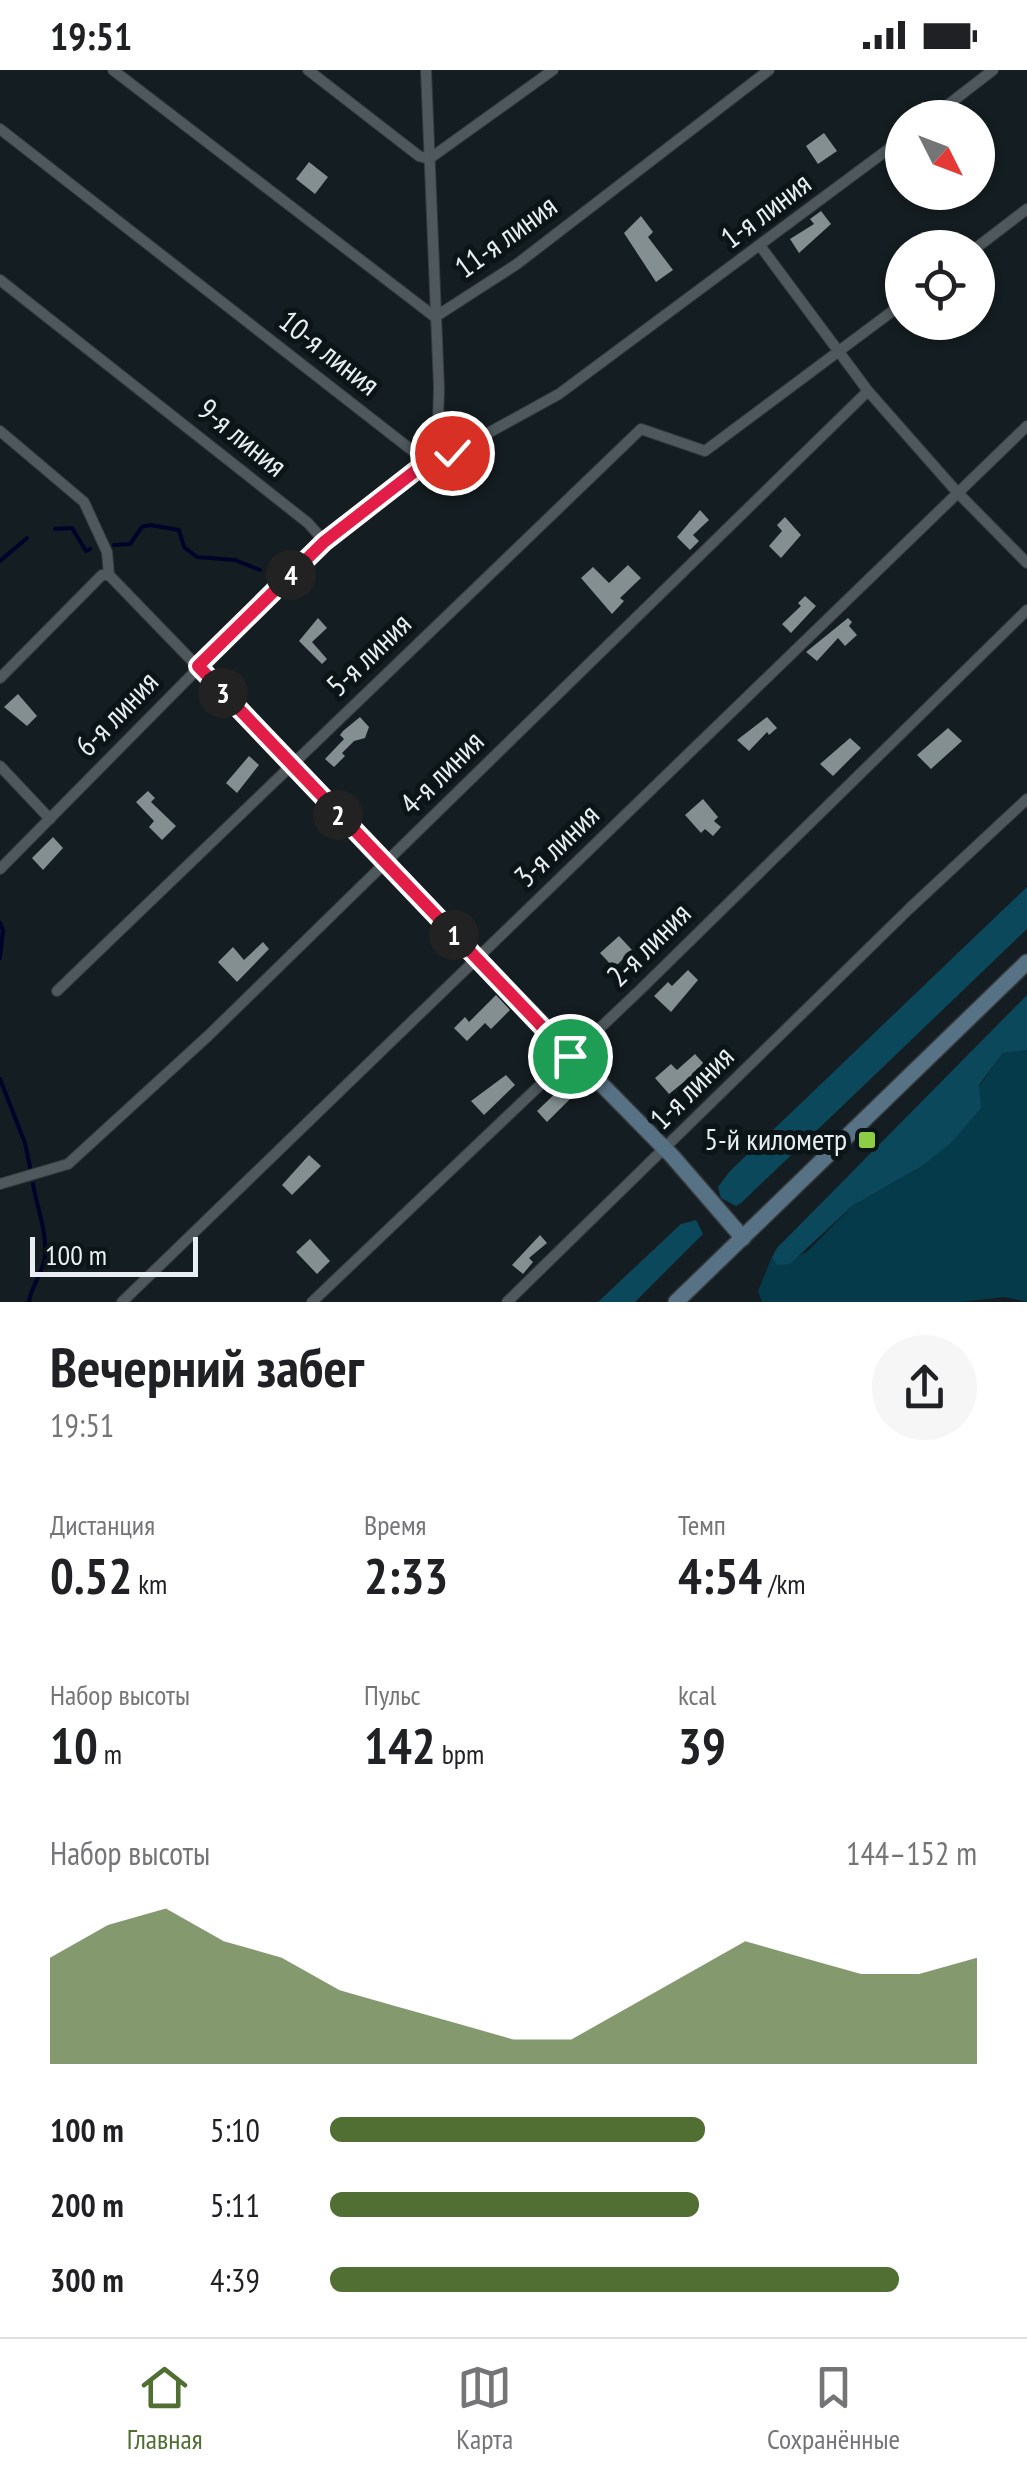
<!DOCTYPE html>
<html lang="ru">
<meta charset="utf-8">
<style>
body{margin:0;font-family:"PT Sans Narrow",sans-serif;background:#f6f6f6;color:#202124;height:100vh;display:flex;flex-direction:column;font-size:38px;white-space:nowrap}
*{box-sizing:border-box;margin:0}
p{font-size:32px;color:#757577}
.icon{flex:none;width:55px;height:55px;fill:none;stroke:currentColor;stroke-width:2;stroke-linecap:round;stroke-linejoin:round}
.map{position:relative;height:1232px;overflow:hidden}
.panel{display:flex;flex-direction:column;background:#fff;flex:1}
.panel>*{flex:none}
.needle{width:65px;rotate:132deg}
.fabs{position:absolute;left:885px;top:30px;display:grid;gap:20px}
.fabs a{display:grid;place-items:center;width:110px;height:110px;border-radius:50%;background:#fff;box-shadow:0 2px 8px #0004;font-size:50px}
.scale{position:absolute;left:30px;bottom:25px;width:168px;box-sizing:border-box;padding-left:10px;border:5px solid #e8eef1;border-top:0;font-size:28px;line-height:35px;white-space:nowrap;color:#e8eef1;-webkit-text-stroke:8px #0b1417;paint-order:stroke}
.pin{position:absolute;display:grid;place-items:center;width:85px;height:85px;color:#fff;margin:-42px;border:5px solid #fff;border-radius:50%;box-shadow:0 2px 10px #0007}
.km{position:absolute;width:50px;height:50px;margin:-25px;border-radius:50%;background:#222;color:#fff;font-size:28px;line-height:50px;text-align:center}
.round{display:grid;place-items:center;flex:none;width:105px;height:105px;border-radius:52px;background:#f6f6f6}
.summary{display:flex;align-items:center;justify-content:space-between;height:170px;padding:0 50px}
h1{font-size:55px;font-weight:700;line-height:75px}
.stats{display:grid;grid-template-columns:repeat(3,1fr);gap:15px;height:170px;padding:10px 50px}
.stats div{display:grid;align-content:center}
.stats b{font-size:50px;font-weight:700}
.stats small{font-size:28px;font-weight:400}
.stats p{font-size:28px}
.chart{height:280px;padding:20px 50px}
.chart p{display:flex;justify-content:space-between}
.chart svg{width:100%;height:180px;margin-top:10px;fill:#516f32;opacity:.7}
ul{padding:0 50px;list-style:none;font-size:32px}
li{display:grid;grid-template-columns:160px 120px 1fr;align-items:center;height:75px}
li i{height:25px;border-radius:12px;background:#516f32}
.status{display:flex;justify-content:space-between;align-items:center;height:70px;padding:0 50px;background:#fff;direction:ltr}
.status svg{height:28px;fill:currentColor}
.tabs{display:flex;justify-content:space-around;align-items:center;height:140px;border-top:2px solid #e0e0e0;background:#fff;font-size:28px;color:#757577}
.tabs a{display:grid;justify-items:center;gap:5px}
.tabs .on{color:#516f32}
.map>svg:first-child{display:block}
.green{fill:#053a4a}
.forest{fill:#0c485b}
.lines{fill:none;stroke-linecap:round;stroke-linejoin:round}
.stream{stroke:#000329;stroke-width:4}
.building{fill:#838f91}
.street-casing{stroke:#353a3d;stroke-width:12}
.secondary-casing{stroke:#353a3d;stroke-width:18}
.street{stroke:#4e585d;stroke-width:10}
.secondary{stroke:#587285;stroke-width:15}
.route-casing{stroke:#fff;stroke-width:20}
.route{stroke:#e11d48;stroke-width:12}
.poi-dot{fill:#8dce44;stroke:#0b1417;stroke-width:4}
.labels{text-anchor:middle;stroke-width:10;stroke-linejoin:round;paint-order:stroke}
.street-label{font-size:30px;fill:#e8eef1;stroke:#0b1417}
.poi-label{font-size:30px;fill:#e8eef1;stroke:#0b1417;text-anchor:end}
</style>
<div class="status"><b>19:51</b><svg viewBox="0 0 49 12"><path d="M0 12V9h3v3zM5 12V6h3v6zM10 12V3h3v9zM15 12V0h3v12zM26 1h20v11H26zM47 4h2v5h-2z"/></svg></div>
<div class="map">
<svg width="1027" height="1232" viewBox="0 0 1027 1232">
<rect width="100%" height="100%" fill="#141d21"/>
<!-- green -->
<polygon class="green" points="1027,980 1027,1232 1004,1227 961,1232 762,1232 758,1221 772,1187 778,1195 807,1182 852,1136 922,1096 1003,983"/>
<!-- forest -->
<g class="forest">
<polygon points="1027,817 1027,859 741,1133 736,1136 721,1128 718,1117 730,1101"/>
<polygon points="1027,925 1027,980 1003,983 979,1015 981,1038 953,1071 922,1096 852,1136 790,1194 777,1195 772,1187 777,1178"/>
<polygon points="696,1150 703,1164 635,1232 598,1232 681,1154"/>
</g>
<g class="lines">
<!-- stream -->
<g class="stream">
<polyline points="55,459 72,458 86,481 90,479"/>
<polyline points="114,475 130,474 142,457 150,455 179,460 184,477 197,487 235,490 260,500"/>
<polyline points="0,491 27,468"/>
<polyline points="0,853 3,860 0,888"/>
<polyline points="0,1009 25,1073 30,1097"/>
<path d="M29,1232C31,1215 44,1202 45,1186C47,1161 37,1138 33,1114"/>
</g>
</g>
<!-- building -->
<g class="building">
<polygon points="824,63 837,81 818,94 806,76"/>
<polygon points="309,92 328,107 315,124 296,109"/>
<polygon points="821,141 831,154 799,183 790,169 814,154 810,149"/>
<polygon points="641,146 653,162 648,167 673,200 656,212 624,163"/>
<polygon points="700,440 709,450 693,465 699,471 690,480 677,467"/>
<polygon points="785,447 801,465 781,488 769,476 782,461 777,455"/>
<polygon points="628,495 641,508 620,528 624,531 612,544 581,508 593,497 609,513"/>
<polygon points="805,526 816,536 791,563 782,554 801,536 798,533"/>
<polygon points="318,548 327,558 312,572 327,589 322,594 299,571"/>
<polygon points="848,548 852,552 849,556 857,565 845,576 838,568 817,591 806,582"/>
<polygon points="18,624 37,646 27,656 4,637"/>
<polygon points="360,647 369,657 365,668 354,671 342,683 345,686 334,697 325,689 344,669 340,665 343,661"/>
<polygon points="767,647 777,658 769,665 767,662 749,681 737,670"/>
<polygon points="948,658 962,671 931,699 917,685"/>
<polygon points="850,668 861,678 833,706 820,694"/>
<polygon points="249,686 259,695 237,723 226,713"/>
<polygon points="148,721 155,728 151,732 176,756 162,770 149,757 154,751 136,732"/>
<polygon points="703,729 718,747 714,751 721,757 713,766 705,759 701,763 685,745"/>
<polygon points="53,767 63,778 43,800 32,788"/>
<polygon points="619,866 632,880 614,898 600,883"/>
<polygon points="263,872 269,879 237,912 218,892 233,877 244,890"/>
<polygon points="688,900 698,910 671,942 654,926 668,912 672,916"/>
<polygon points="496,925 510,940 491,959 485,953 467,971 454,958 465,947 469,952"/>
<polygon points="695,984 705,995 669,1024 655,1008 671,994 677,1000"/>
<polygon points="506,1005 515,1015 484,1045 471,1031"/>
<polygon points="562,1017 572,1027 547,1052 537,1041"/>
<polygon points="309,1085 321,1096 292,1125 282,1115"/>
<polygon points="540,1165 547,1173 529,1188 533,1192 523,1204 512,1195"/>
<polygon points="310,1169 330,1191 317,1204 296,1182"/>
</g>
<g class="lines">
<defs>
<g id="street">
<polyline points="113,0 435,247 517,194 769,0"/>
<polyline points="308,0 419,86 429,89 553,0"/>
<polyline points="426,0 439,318 437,384"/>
<polyline points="931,48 993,0"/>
<polyline points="0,59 427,392"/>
<polyline points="761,177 868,321 957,422 1027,493"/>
<polyline points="976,178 1027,139"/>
<polyline points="0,210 308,453 324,471"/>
<polyline points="0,361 84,432 107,482 109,505 198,597"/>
<polyline points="0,608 102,505 109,505"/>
<polyline points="0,696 50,749"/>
<polyline points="0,799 324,471 437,384 452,383 559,324 902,69"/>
<polyline points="57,921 641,359 705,381 902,234"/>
<polyline points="0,1114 68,1094 209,965 868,321"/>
<polyline points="122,1232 1027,356"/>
<polyline points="312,1232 641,919 1027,540"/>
<polyline points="507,1232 910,838 1027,729"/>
</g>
<g id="secondary">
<polyline points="198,597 385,794 673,1087 743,1168"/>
<polyline points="676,1232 1027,892"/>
</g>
</defs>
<!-- street casing -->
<use href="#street" class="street-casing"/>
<!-- secondary casing -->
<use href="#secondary" class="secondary-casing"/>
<!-- street -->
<use href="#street" class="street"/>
<!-- secondary -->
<use href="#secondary" class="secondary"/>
</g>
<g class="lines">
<defs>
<polyline id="route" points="452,383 437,384 324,472 198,596 570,986"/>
</defs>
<!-- route casing -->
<use href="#route" class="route-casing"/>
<!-- route -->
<use href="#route" class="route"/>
</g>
<!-- markers -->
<rect class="poi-dot" x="857" y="1060" width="20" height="20" rx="5"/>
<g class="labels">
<!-- street labels -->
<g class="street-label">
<text transform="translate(766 141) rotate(-37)" y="10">1-я линия</text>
<text transform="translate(506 167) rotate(-36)" y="10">11-я линия</text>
<text transform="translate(329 283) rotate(38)" y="10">10-я линия</text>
<text transform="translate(242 368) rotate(39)" y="10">9-я линия</text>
<text transform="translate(369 585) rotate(-44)" y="10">5-я линия</text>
<text transform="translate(117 644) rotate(-46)" y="10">6-я линия</text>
<text transform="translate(442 703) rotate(-45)" y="10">4-я линия</text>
<text transform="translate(557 776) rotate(-44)" y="10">3-я линия</text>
<text transform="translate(649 875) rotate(-45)" y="10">2-я линия</text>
<text transform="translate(692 1018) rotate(-45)" y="10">1-я линия</text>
</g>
<!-- poi labels -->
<g class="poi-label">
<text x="847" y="1080">5-й километр</text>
</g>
</g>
</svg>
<div class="fabs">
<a><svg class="needle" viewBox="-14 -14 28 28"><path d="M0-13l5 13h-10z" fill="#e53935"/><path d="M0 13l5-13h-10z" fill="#757577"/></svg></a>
<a><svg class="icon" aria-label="locate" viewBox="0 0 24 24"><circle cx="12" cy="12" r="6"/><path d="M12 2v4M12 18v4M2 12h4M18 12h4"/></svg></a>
</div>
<div class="scale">100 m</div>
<div class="pin" style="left:570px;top:986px;background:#1e9e55"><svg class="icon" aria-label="arrive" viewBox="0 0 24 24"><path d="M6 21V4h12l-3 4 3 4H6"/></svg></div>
<div class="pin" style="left:452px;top:383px;background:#d93025"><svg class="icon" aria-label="check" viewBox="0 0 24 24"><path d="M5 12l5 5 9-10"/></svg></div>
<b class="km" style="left:454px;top:865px">1</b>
<b class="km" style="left:338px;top:745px">2</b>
<b class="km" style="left:223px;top:623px">3</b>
<b class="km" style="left:291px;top:505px">4</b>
</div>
<section class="panel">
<div class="summary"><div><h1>Вечерний забег</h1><p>19:51</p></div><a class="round"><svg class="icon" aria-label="share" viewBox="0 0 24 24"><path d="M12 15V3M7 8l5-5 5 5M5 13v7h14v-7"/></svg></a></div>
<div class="stats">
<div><p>Дистанция</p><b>0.52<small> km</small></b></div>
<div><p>Время</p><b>2:33</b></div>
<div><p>Темп</p><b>4:54<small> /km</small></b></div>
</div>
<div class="stats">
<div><p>Набор высоты</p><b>10<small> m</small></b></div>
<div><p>Пульс</p><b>142<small> bpm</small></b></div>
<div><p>kcal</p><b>39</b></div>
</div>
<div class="chart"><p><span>Набор высоты</span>144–152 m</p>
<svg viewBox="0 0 160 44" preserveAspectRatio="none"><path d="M0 44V18L10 10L20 6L30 14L40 18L50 26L60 30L70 34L80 38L90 38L100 30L110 22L120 14L130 18L140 22L150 22L160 18V44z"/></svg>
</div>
<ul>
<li><b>100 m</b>5:10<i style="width:58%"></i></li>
<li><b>200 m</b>5:11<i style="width:57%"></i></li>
<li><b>300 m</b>4:39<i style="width:88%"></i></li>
</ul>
</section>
<nav class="tabs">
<a class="on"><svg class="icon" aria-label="home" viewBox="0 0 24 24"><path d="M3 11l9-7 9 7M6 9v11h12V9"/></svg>Главная</a>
<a><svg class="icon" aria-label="map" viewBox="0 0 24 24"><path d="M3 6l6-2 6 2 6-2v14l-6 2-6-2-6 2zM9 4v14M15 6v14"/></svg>Карта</a>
<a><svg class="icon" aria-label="saved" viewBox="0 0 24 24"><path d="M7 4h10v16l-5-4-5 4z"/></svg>Сохранённые</a>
</nav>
